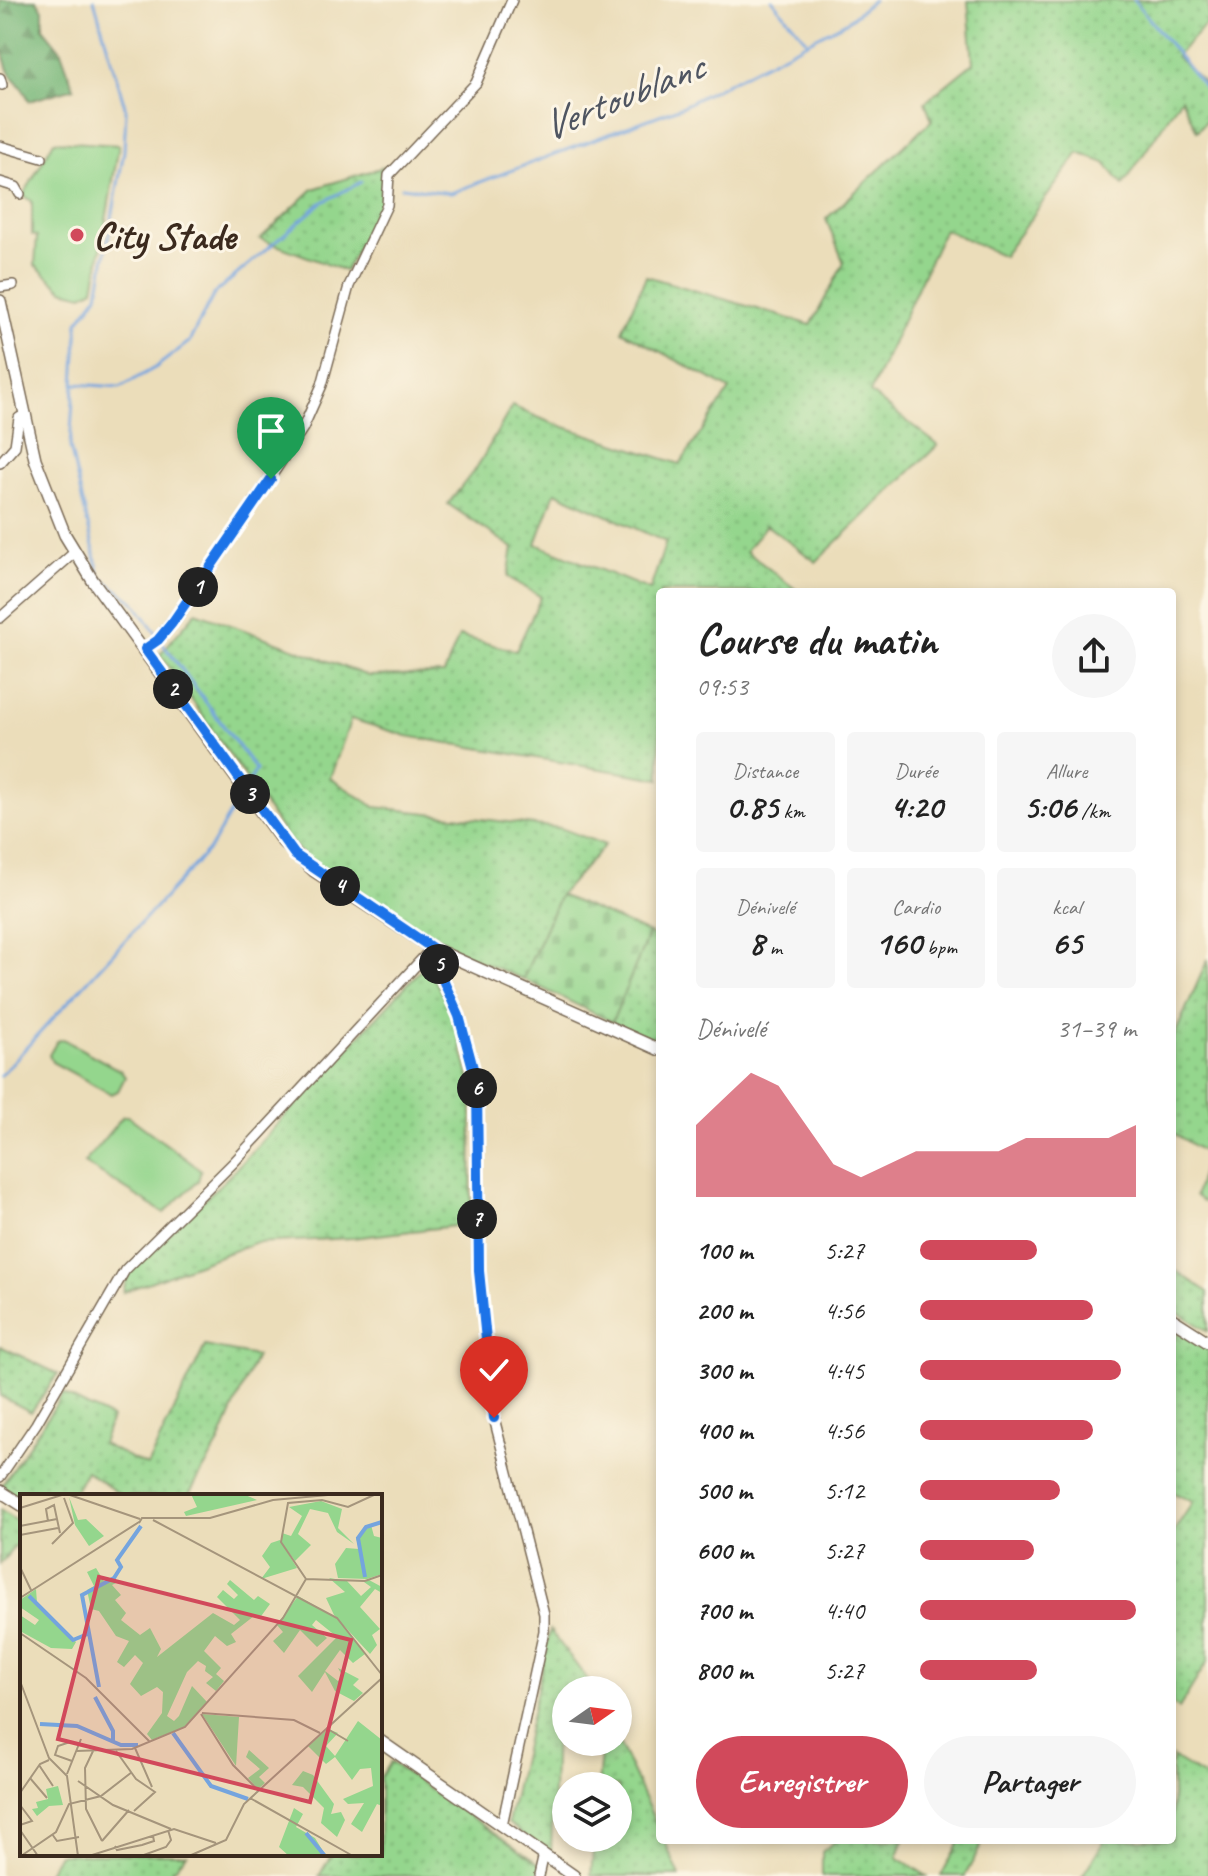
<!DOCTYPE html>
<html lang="fr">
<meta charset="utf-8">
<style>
body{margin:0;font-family:Caveat,sans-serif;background:#f6f6f6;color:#222;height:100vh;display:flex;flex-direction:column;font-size:30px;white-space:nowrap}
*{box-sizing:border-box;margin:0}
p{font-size:26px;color:#767676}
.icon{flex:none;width:44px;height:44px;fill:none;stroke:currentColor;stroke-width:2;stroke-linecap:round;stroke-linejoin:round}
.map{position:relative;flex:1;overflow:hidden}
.panel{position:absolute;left:656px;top:588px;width:520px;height:1256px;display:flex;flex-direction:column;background:#fff;border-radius:8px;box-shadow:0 4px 12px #0003}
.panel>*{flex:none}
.needle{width:52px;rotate:76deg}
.controls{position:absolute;left:552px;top:1676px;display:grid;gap:16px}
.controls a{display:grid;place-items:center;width:80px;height:80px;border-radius:50%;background:#fff;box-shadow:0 4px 12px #0003;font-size:40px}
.pin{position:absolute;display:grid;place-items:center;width:68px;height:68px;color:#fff;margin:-82px -34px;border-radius:50% 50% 50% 0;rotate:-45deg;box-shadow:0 0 8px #0007}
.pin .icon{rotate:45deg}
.km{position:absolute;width:40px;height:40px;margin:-20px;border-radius:50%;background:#222;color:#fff;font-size:22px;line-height:40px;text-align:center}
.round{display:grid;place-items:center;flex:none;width:84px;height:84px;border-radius:42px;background:#f6f6f6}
.summary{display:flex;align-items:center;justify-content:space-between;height:136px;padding:0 40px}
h1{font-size:44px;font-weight:800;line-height:60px}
.stats{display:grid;grid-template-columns:repeat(3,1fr);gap:12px;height:136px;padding:8px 40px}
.stats div{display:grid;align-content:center;border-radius:8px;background:#f6f6f6;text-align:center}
.stats b{font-size:34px;font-weight:800}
.stats small{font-size:22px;font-weight:400}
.stats p{font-size:22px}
.chart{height:224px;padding:16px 40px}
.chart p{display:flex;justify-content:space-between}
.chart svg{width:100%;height:144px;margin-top:8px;fill:#d1495b;opacity:.7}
.action{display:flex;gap:16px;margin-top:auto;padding:16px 40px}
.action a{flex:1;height:92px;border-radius:48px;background:#d1495b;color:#fff;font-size:32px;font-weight:800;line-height:92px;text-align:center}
.action a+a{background:#f6f6f6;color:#222}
ul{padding:0 40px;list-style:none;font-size:26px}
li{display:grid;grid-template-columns:128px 96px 1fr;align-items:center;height:60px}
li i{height:20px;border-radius:10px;background:#d1495b}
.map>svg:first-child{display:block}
.grass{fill:url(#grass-dots);stroke:#688056;stroke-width:2;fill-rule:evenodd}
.forest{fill:url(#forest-firs);stroke:#59704b;stroke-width:2}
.cemetery{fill:url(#cemetery-stones);stroke:#688056;stroke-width:2}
.green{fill:#94d68d;stroke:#688056;stroke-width:2}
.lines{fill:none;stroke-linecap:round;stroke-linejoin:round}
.stream{stroke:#74a4de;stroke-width:3}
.minor-casing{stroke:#796955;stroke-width:12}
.tertiary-casing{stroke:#796955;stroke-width:14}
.minor{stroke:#fff;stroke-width:9}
.tertiary{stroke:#fff;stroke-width:11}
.route-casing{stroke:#fff;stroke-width:16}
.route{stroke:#1a73e8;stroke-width:10}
.poi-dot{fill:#d1495b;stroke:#fcf5e5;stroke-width:3}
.labels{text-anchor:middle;stroke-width:6;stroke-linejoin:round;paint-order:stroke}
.poi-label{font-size:40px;font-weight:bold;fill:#3b2a1e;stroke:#fcf5e5;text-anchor:start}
.water-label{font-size:42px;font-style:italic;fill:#4f5561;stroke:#fcf5e5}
.inset-river{fill:none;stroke:#74a4de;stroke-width:4}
.inset-road{fill:none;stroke:#a5957c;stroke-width:2}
.view{fill:#d1495b;fill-opacity:0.15;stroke:#d1495b;stroke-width:4}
.inset-edge{fill:none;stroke:#3b2a1e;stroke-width:4}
</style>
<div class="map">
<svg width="1208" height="1876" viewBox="0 0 1208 1876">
<defs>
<pattern id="grass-dots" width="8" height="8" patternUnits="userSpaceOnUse" patternTransform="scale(2)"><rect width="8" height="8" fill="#94d68d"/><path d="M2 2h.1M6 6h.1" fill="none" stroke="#80b879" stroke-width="1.8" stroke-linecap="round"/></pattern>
<pattern id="forest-firs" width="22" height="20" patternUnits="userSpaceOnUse" patternTransform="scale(2)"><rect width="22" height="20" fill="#77b778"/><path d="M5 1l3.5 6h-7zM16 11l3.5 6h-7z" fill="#639562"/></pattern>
<pattern id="cemetery-stones" width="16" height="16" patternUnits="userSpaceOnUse" patternTransform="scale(2)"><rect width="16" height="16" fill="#94d68d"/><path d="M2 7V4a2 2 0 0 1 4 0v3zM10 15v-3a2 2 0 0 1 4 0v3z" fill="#80b879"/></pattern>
</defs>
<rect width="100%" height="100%" fill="#fcf5e5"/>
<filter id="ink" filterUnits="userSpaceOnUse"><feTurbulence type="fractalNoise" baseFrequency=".0125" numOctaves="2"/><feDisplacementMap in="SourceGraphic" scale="16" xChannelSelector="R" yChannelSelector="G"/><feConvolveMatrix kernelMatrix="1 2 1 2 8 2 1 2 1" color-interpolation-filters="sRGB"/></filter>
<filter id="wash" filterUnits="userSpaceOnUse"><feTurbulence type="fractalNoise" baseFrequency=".006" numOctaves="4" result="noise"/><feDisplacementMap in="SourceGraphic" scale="32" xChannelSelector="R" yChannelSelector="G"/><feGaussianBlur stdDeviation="1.8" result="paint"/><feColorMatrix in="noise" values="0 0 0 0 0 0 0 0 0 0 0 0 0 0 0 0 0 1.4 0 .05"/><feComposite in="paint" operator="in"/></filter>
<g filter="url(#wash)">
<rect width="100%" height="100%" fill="#ebddba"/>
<!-- grass -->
<g class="grass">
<path d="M1208,0V22L1176,56L1208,87V119L1197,131L1181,98L1123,185L1105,163L1079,153L1003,256L944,229L870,393L938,445L816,562L766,525L746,551L799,592H660V779L407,736L351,719L330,778L375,807L560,828L605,845L560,895L523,979L454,951L306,858L288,839L160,654L196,612L368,676L444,674L459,636L516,651L541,597L508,577L513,548L448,504L479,464L512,406L549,422L680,464L730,389L622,331L646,276L811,325L844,263L826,219L932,120L925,102L973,63L968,1ZM555,492L666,542L650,590L536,544Z"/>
<polygon points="387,166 381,204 345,271 260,239 313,189"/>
<polygon points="649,933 660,942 660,1043 612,1022"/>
<polygon points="1208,959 1208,1204 1195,1196 1207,1154 1172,1132 1172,1041"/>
<polygon points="427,963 454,1019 472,1087 471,1224 352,1238 254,1243 123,1292 129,1271 230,1175"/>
<polygon points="1172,1268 1208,1292 1208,1331 1172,1309"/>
<polygon points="1180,1331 1208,1348 1208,1661 1179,1708 1172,1704 1172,1534 1193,1502 1172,1492 1172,1343"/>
<polygon points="0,1346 58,1374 31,1412 0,1396"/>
<polygon points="205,1346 256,1356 218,1445 188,1496 122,1496 86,1471 72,1496 22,1496 22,1502 0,1488 63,1394 111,1418 102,1444 147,1466"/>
<polygon points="0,1510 22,1525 22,1538 0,1564"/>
<polygon points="550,1630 595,1690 566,1690 566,1729 555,1728 551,1855 508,1823"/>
<polygon points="618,1741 660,1832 660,1840 664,1840 680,1876 591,1876 594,1838 618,1838 618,1786 598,1786 602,1742"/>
<polygon points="1172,1757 1205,1777 1208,1772 1208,1876 1082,1876 1105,1840 1172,1840"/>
<polygon points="390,1762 547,1869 545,1876 319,1876 332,1854 380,1854 380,1778"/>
<polygon points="836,1840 904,1840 897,1857 927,1876 822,1876 822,1852"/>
<polygon points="960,1840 984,1840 965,1876 941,1876"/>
<polygon points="59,1854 187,1854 168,1876 46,1876"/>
</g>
<!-- forest -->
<path class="forest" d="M0,0H36L43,9V28L60,49L74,88L29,101C25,88 14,81 8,70C0,48 0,24 0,0Z"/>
<!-- cemetery -->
<polygon class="cemetery" points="560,895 649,933 612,1022 523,979"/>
<!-- green -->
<g class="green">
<polygon points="54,141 119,145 94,289 83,295 63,290 35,265 37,236 32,235 32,201 23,196"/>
<polygon points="63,1039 121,1071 125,1077 118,1091 111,1094 52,1062 49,1055 57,1041"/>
<polygon points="123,1116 128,1116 201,1170 198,1181 164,1213 84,1163"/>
</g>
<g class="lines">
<!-- stream -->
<g class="stream">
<polyline points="94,0 126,110 124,151 98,295 78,322 70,447 100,577 134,602 156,633"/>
<polyline points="772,0 806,40"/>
<polyline points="1134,0 1208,92"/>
<polyline points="402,187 451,193 681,107 848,21 873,0"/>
<polyline points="75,384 120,387 155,368 189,342 214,294 321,203 361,182"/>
<polyline points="163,644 256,770 246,786"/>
<polyline points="0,1076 210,848 242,793"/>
</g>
</g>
</g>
<g filter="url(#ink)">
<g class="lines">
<defs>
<g id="minor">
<polyline points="0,78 2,85"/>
<polyline points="0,146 42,158"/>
<polyline points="0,182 16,187 20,194"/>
<polyline points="0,287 13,285"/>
<polyline points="0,463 15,446 19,418 26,414"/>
<polyline points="0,618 75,552"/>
<polyline points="145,649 158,640 207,574 303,428 322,385 349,286 387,205 389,175 476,83 512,0"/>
<polyline points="438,952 439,971 459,1016 477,1083 479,1271 494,1418 544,1614 544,1631 502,1825"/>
<polyline points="0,1477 36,1424 125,1270 234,1162 432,948"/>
<polyline points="539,1876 544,1854"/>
</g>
<g id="tertiary">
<polyline points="0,301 35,459 65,535 93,581 283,842 314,871 432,948 660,1050"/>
<polyline points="1172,1319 1208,1342"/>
<polyline points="0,1491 22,1505"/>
<polyline points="380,1741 574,1876"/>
</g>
</defs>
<!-- minor casing -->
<use href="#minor" class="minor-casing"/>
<!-- tertiary casing -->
<use href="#tertiary" class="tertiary-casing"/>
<!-- minor -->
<use href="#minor" class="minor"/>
<!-- tertiary -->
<use href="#tertiary" class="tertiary"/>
</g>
</g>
<g class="lines" filter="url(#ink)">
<defs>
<polyline id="route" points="271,479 172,623 158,640 145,649 295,855 438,952 439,971 459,1016 477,1083 479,1271 494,1418"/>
</defs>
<!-- route casing -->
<use href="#route" class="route-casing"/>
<!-- route -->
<use href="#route" class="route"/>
</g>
<!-- markers -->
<circle class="poi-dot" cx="77" cy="235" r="8"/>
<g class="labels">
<!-- poi labels -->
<g class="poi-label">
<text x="93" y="249">City Stade</text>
</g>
<!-- water labels -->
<g class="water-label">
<text transform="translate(622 95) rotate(-22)" y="15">Vertoublanc</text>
</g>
</g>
<!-- overview -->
<g transform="translate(20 1494)">
<rect width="362" height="362" fill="#ebddba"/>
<path d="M171,0H223L237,6L166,22L164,18L177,13ZM49,3L58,26L66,25L84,42L69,52L55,31ZM301,7L322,15L318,34L334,50L317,38L308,19L290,15L278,40L291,51L275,67L261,48L262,39L271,42L282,22L269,13ZM351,31L354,42L362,44V80L347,85L318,84L315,70L326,54L339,55L336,44ZM260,46L277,74L241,85L250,73L242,62L251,49ZM76,74L85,89L93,84L96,89L92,91L101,101L95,106L106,119L101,126L120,141L130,134L141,155L137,163L193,119L214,131L220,126L197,103L203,96L214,105L218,101L207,90L210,86L234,106L238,102L250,110L239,125L234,122L211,140L216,148L207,152L195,142L184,157L201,174L196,180L204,187L196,197L186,189L193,183L185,177L186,172L178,167L167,178L147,222L154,227L159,222L172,192L187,208L164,233L132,246L127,240L142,219L143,198L137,193L121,202L110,190L123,169L115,161L104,173L97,168L109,147L96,142L79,117L71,115L67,96L74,92L67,78ZM309,84L327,87L341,102L351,93L344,88L349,86L362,93V99L355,95L340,113L360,135L352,141L357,151L350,160L314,121L306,104L325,98ZM16,95L17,109L56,148L52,155L31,154L0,137V121L15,131L19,126L0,113V106ZM278,102L318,125L345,160L333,169L320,156L305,177L318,187L323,183L318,174L339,185L333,191L343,199L334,207L315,197L305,178L292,198L278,182L317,143L296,126L292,131L307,144L297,153L280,136L264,159L253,147L263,138L257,131ZM182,220L219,223L216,272ZM338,227L362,246V312L357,310L342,338L331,330L344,309L328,310L323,305L353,292L351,274L340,275L332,286L315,263L306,270L288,252L308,235L318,239L306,252L315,262ZM229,256L249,274L239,283L245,289L238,295L228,284L240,275L226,263ZM283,277L293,281L314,310L311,320L321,318L325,326L317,343L301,329L304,314L283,293L272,291ZM274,314L283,320L276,333L295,344L306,362H269L259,353Z" fill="#94d68d"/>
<path d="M38,292L43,311L29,312L17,322L12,315L18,314L16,308L28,305L26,295Z" fill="#94d68d"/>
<path class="inset-river" d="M345,83L338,44L346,33L362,28M9,102L53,146L70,139M79,193L62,101L94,84L101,73L97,66L121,32M75,203L93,237V248M20,230L57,232L101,251H118M153,239L191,292L228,305M286,339L305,362"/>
<path class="inset-road" d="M47,0L120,25M0,14L45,0M133,26L317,124L362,181M28,27L26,15L34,11L40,39M119,29L122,24H190L253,6L319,0M0,32L37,25M0,41L38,34M32,50L53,29L44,4M0,73L11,96M286,85L261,48L268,9L302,6L328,13L356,0M286,85L345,87L362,81M0,104L119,28M0,139L66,184L130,248M0,187L29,264L47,282L58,362M182,219L274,226L300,239M181,220L213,271L238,296M306,234L328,247M50,248L38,252L35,261L52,267M115,254L132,293M74,255L65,274L66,315L82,347M56,257L112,255L165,233L263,124L286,85M96,257L116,285L135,298L114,317M19,271L33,292M47,280L61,245M10,284L27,304M58,287L93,311L151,335M0,299L20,270L29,266M230,304L333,362M0,311L12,327L0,331M0,336L18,362M32,340L37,347L59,343M82,347L109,316M95,352L97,356L122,351L134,347L133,342M1,362L36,338L49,310L81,302L112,278M69,362L154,335L196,349M121,362L146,353L151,346L148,336M169,362L206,346L224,310L362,184"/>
<path class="view" d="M79,83L331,146L290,308L38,245Z"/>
<rect width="362" height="362" class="inset-edge"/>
</g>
</svg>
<div class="controls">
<a><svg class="needle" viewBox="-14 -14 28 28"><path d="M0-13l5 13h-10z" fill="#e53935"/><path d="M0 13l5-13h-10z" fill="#767676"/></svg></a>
<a><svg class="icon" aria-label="layers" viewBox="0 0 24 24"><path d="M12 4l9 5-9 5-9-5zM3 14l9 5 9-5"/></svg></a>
</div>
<div class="pin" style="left:271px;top:479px;background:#1e9e55"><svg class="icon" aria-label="arrive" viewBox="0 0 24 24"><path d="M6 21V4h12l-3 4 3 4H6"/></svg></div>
<div class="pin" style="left:494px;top:1418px;background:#d93025"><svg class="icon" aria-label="check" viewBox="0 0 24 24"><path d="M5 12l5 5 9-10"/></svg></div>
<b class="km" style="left:198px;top:587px">1</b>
<b class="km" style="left:173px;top:689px">2</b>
<b class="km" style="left:250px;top:794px">3</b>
<b class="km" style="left:340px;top:886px">4</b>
<b class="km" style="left:439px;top:964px">5</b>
<b class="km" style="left:477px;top:1088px">6</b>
<b class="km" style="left:477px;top:1219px">7</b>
<section class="panel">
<div class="summary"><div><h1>Course du matin</h1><p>09:53</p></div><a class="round"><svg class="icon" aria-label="share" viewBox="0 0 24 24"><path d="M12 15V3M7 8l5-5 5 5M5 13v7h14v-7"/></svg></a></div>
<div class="stats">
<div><p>Distance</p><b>0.85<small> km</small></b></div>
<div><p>Durée</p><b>4:20</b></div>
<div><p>Allure</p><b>5:06<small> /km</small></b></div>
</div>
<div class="stats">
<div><p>Dénivelé</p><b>8<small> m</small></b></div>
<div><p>Cardio</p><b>160<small> bpm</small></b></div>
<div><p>kcal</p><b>65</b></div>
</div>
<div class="chart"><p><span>Dénivelé</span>31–39 m</p>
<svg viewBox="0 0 160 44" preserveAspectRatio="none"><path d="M0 44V22L10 14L20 6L30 10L40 22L50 34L60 38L70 34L80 30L90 30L100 30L110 30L120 26L130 26L140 26L150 26L160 22V44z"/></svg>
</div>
<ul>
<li><b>100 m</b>5:27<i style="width:54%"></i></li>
<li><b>200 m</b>4:56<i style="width:80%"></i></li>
<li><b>300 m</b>4:45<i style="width:93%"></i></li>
<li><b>400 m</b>4:56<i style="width:80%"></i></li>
<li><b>500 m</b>5:12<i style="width:65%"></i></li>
<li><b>600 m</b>5:27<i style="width:53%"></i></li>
<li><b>700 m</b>4:40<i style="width:100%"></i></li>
<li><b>800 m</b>5:27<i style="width:54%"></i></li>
</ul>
<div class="action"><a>Enregistrer</a><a>Partager</a></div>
</section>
</div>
